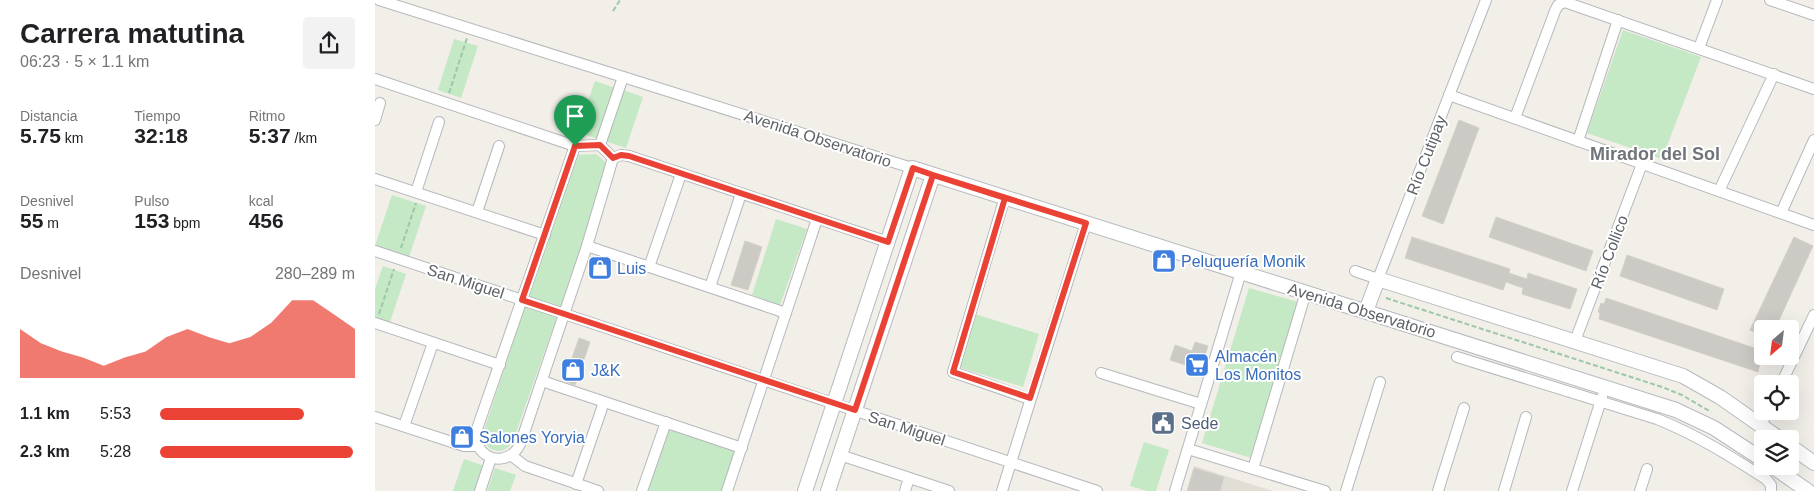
<!DOCTYPE html>
<html lang="es">
<meta charset="utf-8">
<style>
body{margin:0;font-family:Helvetica,sans-serif;background:#f2f2f2;color:#202124;height:100vh;display:flex;flex-direction:column;font-size:19px;white-space:nowrap}
*{box-sizing:border-box;margin:0}
p{font-size:16px;color:#757577}
.icon{flex:none;width:28px;height:28px;fill:none;stroke:currentColor;stroke-width:2;stroke-linecap:round;stroke-linejoin:round}
.map{position:relative;flex:1;overflow:hidden}
.drawer{display:flex;flex-direction:column;background:#fff;width:375px}
.drawer>*{flex:none}
.needle{width:32px;rotate:208deg}
.buttons{position:absolute;left:1379px;top:320px;display:grid;gap:10px}
.buttons a{display:grid;place-items:center;width:45px;height:45px;border-radius:5px;background:#fff;box-shadow:0 5px 20px #0002;font-size:25px}
.pin{position:absolute;display:grid;place-items:center;width:42px;height:42px;color:#fff;margin:-51px -21px;border-radius:50% 50% 50% 0;rotate:-45deg;box-shadow:0 0 5px #0007}
.pin .icon{rotate:45deg}
.round{display:grid;place-items:center;flex:none;width:52px;height:52px;border-radius:5px;background:#f2f2f2}
.summary{display:flex;align-items:center;justify-content:space-between;height:85px;padding:0 20px}
h1{font-size:28px;font-weight:700;line-height:38px}
.stats{display:grid;grid-template-columns:repeat(3,1fr);gap:8px;height:85px;padding:5px 20px}
.stats div{display:grid;align-content:center}
.stats b{font-size:21px;font-weight:700}
.stats small{font-size:14px;font-weight:400}
.stats p{font-size:14px}
.chart{height:140px;padding:10px 20px}
.chart p{display:flex;justify-content:space-between}
.chart svg{width:100%;height:90px;margin-top:5px;fill:#ea4335;opacity:.7}
ul{padding:0 20px;list-style:none;font-size:16px}
li{display:grid;grid-template-columns:80px 60px 1fr;align-items:center;height:38px}
li i{height:12px;border-radius:6px;background:#ea4335}
main{display:flex;flex:1;min-height:0}
.map>svg:first-child{display:block}
.education{fill:#e1ded6}
.green{fill:#c5e8c5}
.building{fill:#cccac5;stroke:#d6d1c6}
.lines{fill:none;stroke-linecap:round;stroke-linejoin:round}
.street-casing{stroke:#b5b8bc;stroke-width:12}
.secondary-casing{stroke:#b6babf;stroke-width:16}
.path{stroke:#9cc7a9;stroke-width:2;stroke-dasharray:5 2.5;stroke-linecap:butt}
.street{stroke:#fff;stroke-width:10}
.secondary{stroke:#fff;stroke-width:14}
.route-casing{stroke:#fff;stroke-width:10}
.route{stroke:#ea4335;stroke-width:6}
.labels{text-anchor:middle;stroke-width:4;stroke-linejoin:round;paint-order:stroke}
.street-label{font-size:16px;fill:#5f6368;stroke:#fff}
.shop-label{font-size:16px;fill:#366cbe;stroke:#fff;text-anchor:start}
.service-label{font-size:16px;fill:#4e5e75;stroke:#fff;text-anchor:start}
.neighbourhood-label{font-size:18px;font-weight:bold;fill:#70757a;stroke:#fff}
</style>
<main>
<section class="drawer">
<div class="summary"><div><h1>Carrera matutina</h1><p>06:23 · 5 × 1.1 km</p></div><a class="round"><svg class="icon" aria-label="share" viewBox="0 0 24 24"><path d="M12 15V3M7 8l5-5 5 5M5 13v7h14v-7"/></svg></a></div>
<div class="stats">
<div><p>Distancia</p><b>5.75<small> km</small></b></div>
<div><p>Tiempo</p><b>32:18</b></div>
<div><p>Ritmo</p><b>5:37<small> /km</small></b></div>
</div>
<div class="stats">
<div><p>Desnivel</p><b>55<small> m</small></b></div>
<div><p>Pulso</p><b>153<small> bpm</small></b></div>
<div><p>kcal</p><b>456</b></div>
</div>
<div class="chart"><p><span>Desnivel</span>280–289 m</p>
<svg viewBox="0 0 160 44" preserveAspectRatio="none"><path d="M0 44V20L10 27L20 31L30 34L40 38L50 34L60 31L70 24L80 20L90 24L100 27L110 24L120 17L130 6L140 6L150 13L160 20V44z"/></svg>
</div>
<ul>
<li><b>1.1 km</b>5:53<i style="width:74%"></i></li>
<li><b>2.3 km</b>5:28<i style="width:99%"></i></li>
</ul>
</section>
<div class="map">
<svg width="1439" height="491" viewBox="0 0 1439 491">
<rect width="100%" height="100%" fill="#f1efe8"/>
<!-- education -->
<polygon class="education" points="819,466 898,491 812,491"/>
<!-- green -->
<g class="green">
<polygon points="1248,30 1326,57 1287,159 1212,133"/>
<polygon points="79,39 103,46 86,98 63,90"/>
<polygon points="220,81 240,88 223,139 202,132"/>
<polygon points="248,90 268,97 251,148 230,141"/>
<path d="M221,154L235,166L138,441C131,454 117,454 109,442L108,433L200,155Z"/>
<polygon points="17,195 51,206 34,257 0,246"/>
<polygon points="401,219 432,229 405,305 377,295"/>
<polygon points="8,266 31,274 14,325 0,320 0,289"/>
<polygon points="874,288 923,302 876,458 827,443"/>
<polygon points="600,314 664,334 648,387 583,367"/>
<polygon points="295,426 361,449 350,491 270,491"/>
<polygon points="769,442 794,450 781,491 772,491 755,486"/>
<polygon points="89,459 109,466 101,491 78,491"/>
<polygon points="120,468 141,475 135,491 112,491"/>
</g>
<!-- building -->
<g class="building">
<polygon points="1084,120 1104,128 1068,224 1047,216"/>
<polygon points="1121,217 1218,251 1211,271 1114,237"/>
<polygon points="1037,237 1135,269 1134,273 1152,279 1153,273 1202,289 1195,309 1147,294 1148,288 1131,282 1128,290 1030,258"/>
<polygon points="1419,237 1438,246 1400,329 1388,329 1388,336 1375,330"/>
<polygon points="370,241 387,247 373,290 356,285"/>
<polygon points="1252,255 1349,289 1342,310 1245,276"/>
<polygon points="1231,298 1388,351 1383,372 1224,319 1225,313 1223,312 1226,303 1229,304"/>
<polygon points="204,338 215,342 200,385 189,381"/>
<polygon points="820,342 833,346 823,376 812,373 814,366 795,360 800,345 817,351"/>
<polygon points="819,468 849,477 845,491 812,491"/>
</g>
<g class="lines">
<defs>
<g id="street">
<polyline points="4,0 537,168"/>
<polyline points="1395,0 1439,15"/>
<polyline points="1324,48 1342,0"/>
<polyline points="0,79 200,146 225,145 238,158"/>
<polyline points="1074,95 1439,225"/>
<polyline points="1140,118 1180,11 1183,5 1190,2 1439,89"/>
<polyline points="0,120 5,103"/>
<polyline points="1203,141 1243,20"/>
<polyline points="225,145 248,77"/>
<path d="M200,146L102,429L103,446C114,465 138,462 146,442L212,246L238,158"/>
<polyline points="238,158 246,155 254,156 513,242"/>
<polyline points="0,179 170,235"/>
<polyline points="1344,191 1399,74"/>
<polyline points="41,192 64,122"/>
<polyline points="630,197 578,372 655,399"/>
<polyline points="102,212 124,146"/>
<polyline points="1406,213 1439,140"/>
<polyline points="212,246 411,313"/>
<polyline points="0,251 722,491"/>
<polyline points="274,267 306,174"/>
<polyline points="980,271 1003,279 1111,0"/>
<polyline points="335,287 366,194"/>
<polyline points="0,323 125,365"/>
<polyline points="1200,341 1267,164"/>
<path d="M1082,357L1282,419C1322,435 1355,456 1391,479L1396,485V491"/>
<polyline points="726,373 826,404"/>
<polyline points="167,381 367,448"/>
<polyline points="1406,384 1439,315"/>
<polyline points="0,417 89,446 103,446"/>
<polyline points="29,426 58,343"/>
<polyline points="1386,426 1393,411"/>
<polyline points="813,449 950,491"/>
<polyline points="465,455 574,491"/>
<polyline points="137,456 150,466 223,491"/>
<polyline points="878,469 931,292"/>
<polyline points="201,484 229,402"/>
<polyline points="105,491 116,458"/>
<polyline points="267,491 291,422"/>
<polyline points="352,491 442,219"/>
<polyline points="530,491 534,478"/>
<polyline points="627,491 711,223"/>
<polyline points="800,491 866,272"/>
<polyline points="971,491 1005,382"/>
<polyline points="1063,491 1089,408"/>
<polyline points="1129,491 1151,417"/>
<polyline points="1197,491 1227,397"/>
<polyline points="1265,491 1272,469"/>
</g>
<g id="secondary">
<polyline points="991,311 1003,279 1308,376 1345,397 1405,439"/>
<polyline points="1415,446 1439,463"/>
<polyline points="1397,466 1433,491"/>
<polyline points="430,491 537,168 1301,410 1339,428 1388,460"/>
<polyline points="453,491 558,175"/>
</g>
</defs>
<!-- street casing -->
<use href="#street" class="street-casing"/>
<!-- secondary casing -->
<use href="#secondary" class="secondary-casing"/>
<!-- path -->
<g class="path">
<polyline points="238,11 245,0"/>
<polyline points="74,93 92,38"/>
<polyline points="26,248 41,203"/>
<polyline points="1011,298 1287,387 1307,395 1336,412"/>
<polyline points="4,314 19,269"/>
</g>
<!-- street -->
<use href="#street" class="street"/>
<!-- secondary -->
<use href="#secondary" class="secondary"/>
</g>
<g class="lines">
<defs>
<polyline id="route" points="200,146 225,145 238,158 246,155 254,156 513,242 538,168 558,175 711,223 655,398 578,372 630,198 558,175 480,410 147,300 200,146"/>
</defs>
<!-- route casing -->
<use href="#route" class="route-casing"/>
<!-- route -->
<use href="#route" class="route"/>
</g>
<!-- icons -->
<defs>
<symbol id="shop-square" viewBox="-11 -11 22 22"><rect x="-9" y="-9" width="18" height="18" rx="4" fill="#3f7fe0" stroke="#fff"/><path d="M-5-2.5h2.3a2.7 3.5 0 0 1 5.4 0H5L5.5 6h-11ZM-1.5-2.5h3a1.5 2.3 0 0 0-3 0Z" fill="#fff"/></symbol>
<symbol id="supermarket-square" viewBox="-11 -11 22 22"><rect x="-9" y="-9" width="18" height="18" rx="4" fill="#3f7fe0" stroke="#fff"/><path d="M-6-5.5h2.5l.6 2H6L4.5 2H-2.5L-4.4-4H-6ZM-1.5 3.2a1.3 1.3 0 1 0 .1 0ZM3 3.2a1.3 1.3 0 1 0 .1 0Z" fill="#fff"/></symbol>
<symbol id="civic-square" viewBox="-11 -11 22 22"><rect x="-9" y="-9" width="18" height="18" rx="4" fill="#5c6f8a" stroke="#fff"/><path d="M-.6-6.5H3V-4.5H.6V-3L4-1V1h2V6H-6V1h2V-1L-.6-3ZM-1.2 2.5V6h2.4V2.5Z" fill="#fff"/></symbol>
</defs>
<g fill-rule="evenodd">
<use href="#shop-square" x="775" y="247" width="28" height="28"/>
<use href="#shop-square" x="211" y="254" width="28" height="28"/>
<use href="#supermarket-square" x="808" y="351" width="28" height="28"/>
<use href="#shop-square" x="184" y="356" width="28" height="28"/>
<use href="#civic-square" x="774" y="409" width="28" height="28"/>
<use href="#shop-square" x="73" y="423" width="28" height="28"/>
</g>
<g class="labels">
<!-- street labels -->
<g class="street-label">
<text transform="translate(443 138) rotate(18)" y="6">Avenida Observatorio</text>
<text transform="translate(1051 155) rotate(-69)" y="6">Río Cutipay</text>
<text transform="translate(1234 252) rotate(-69)" y="6">Río Collico</text>
<text transform="translate(91 281) rotate(18)" y="6">San Miguel</text>
<text transform="translate(987 310) rotate(17)" y="6">Avenida Observatorio</text>
<text transform="translate(532 428) rotate(18)" y="6">San Miguel</text>
</g>
<!-- shop labels -->
<g class="shop-label">
<text x="806" y="267">Peluquería Monik</text>
<text x="242" y="274">Luis</text>
<text x="840" y="362">Almacén<tspan x="840" dy="18">Los Monitos</tspan></text>
<text x="216" y="376">J&amp;K</text>
<text x="104" y="443">Salones Yoryia</text>
</g>
<!-- service labels -->
<g class="service-label">
<text x="806" y="429">Sede</text>
</g>
<!-- neighbourhood labels -->
<g class="neighbourhood-label">
<text x="1280" y="160">Mirador del Sol</text>
</g>
</g>
</svg>
<div class="buttons">
<a><svg class="needle" viewBox="-14 -14 28 28"><path d="M0-13l5 13h-10z" fill="#e53935"/><path d="M0 13l5-13h-10z" fill="#757577"/></svg></a>
<a><svg class="icon" aria-label="locate" viewBox="0 0 24 24"><circle cx="12" cy="12" r="6"/><path d="M12 2v4M12 18v4M2 12h4M18 12h4"/></svg></a>
<a><svg class="icon" aria-label="layers" viewBox="0 0 24 24"><path d="M12 4l9 5-9 5-9-5zM3 14l9 5 9-5"/></svg></a>
</div>
<div class="pin" style="left:200px;top:146px;background:#1e9e55"><svg class="icon" aria-label="arrive" viewBox="0 0 24 24"><path d="M6 21V4h12l-3 4 3 4H6"/></svg></div>
</div>
</main>
